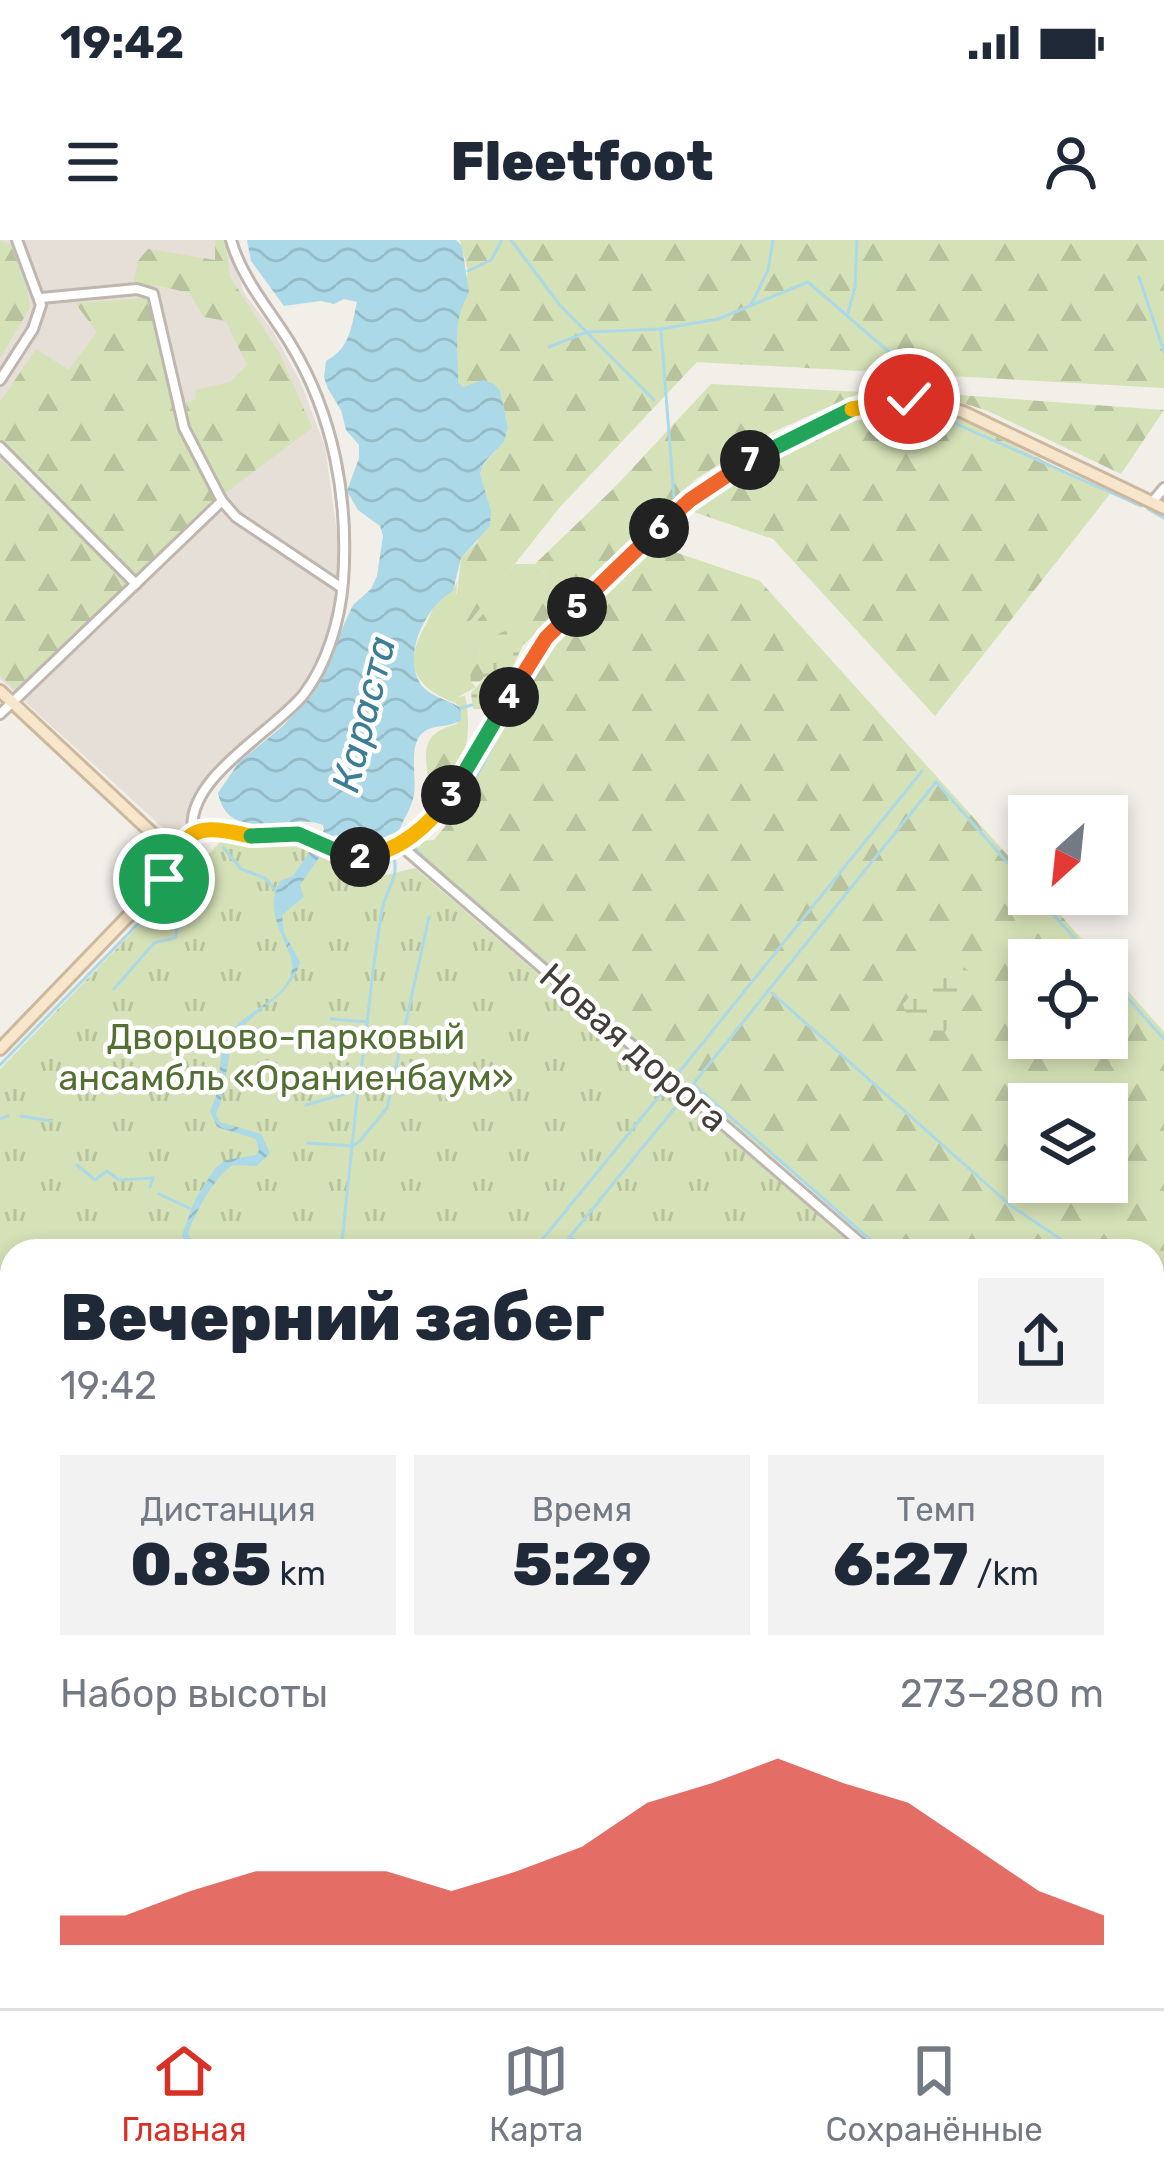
<!DOCTYPE html>
<html lang="ru">
<meta charset="utf-8">
<style>
body{margin:0;font-family:Rubik,sans-serif;background:#f2f2f3;color:#1f2937;height:100vh;display:flex;flex-direction:column;font-size:45px;white-space:nowrap}
*{box-sizing:border-box;margin:0}
p{font-size:39px;color:#747a83}
.icon{flex:none;width:66px;height:66px;fill:none;stroke:currentColor;stroke-width:2;stroke-linecap:round;stroke-linejoin:round}
.map{position:relative;flex:1;overflow:hidden}
.details{position:absolute;left:0px;top:999px;width:1164px;height:771px;display:flex;flex-direction:column;background:#fff;border-radius:36px 36px 0 0;box-shadow:0 6px 18px #0003}
.details>*{flex:none}
.needle{width:78px;rotate:207deg}
.controls{position:absolute;left:1008px;top:555px;display:grid;gap:24px}
.controls a{display:grid;place-items:center;width:120px;height:120px;border-radius:0px;background:#fff;box-shadow:0 6px 18px #0003;font-size:60px}
.pin{position:absolute;display:grid;place-items:center;width:102px;height:102px;color:#fff;margin:-51px;border:6px solid #fff;border-radius:50%;box-shadow:0 3px 12px #0007}
.km{position:absolute;width:60px;height:60px;margin:-30px;border-radius:50%;background:#222;color:#fff;font-size:33px;line-height:60px;text-align:center}
.round{display:grid;place-items:center;flex:none;width:126px;height:126px;border-radius:0px;background:#f2f2f3}
.head{display:flex;align-items:center;justify-content:space-between;height:204px;padding:0 60px}
h1{font-size:66px;font-weight:800;line-height:90px}
.figures{display:grid;grid-template-columns:repeat(3,1fr);gap:18px;height:204px;padding:12px 60px}
.figures div{display:grid;align-content:center;border-radius:0px;background:#f2f2f3;text-align:center}
.figures b{font-size:60px;font-weight:800}
.figures small{font-size:33px;font-weight:400}
.figures p{font-size:33px}
.chart{height:336px;padding:24px 60px}
.chart p{display:flex;justify-content:space-between}
.chart svg{width:100%;height:216px;margin-top:12px;fill:#d93025;opacity:.7}
.status{display:flex;justify-content:space-between;align-items:center;height:84px;padding:0 60px;background:#fff;direction:ltr}
.status svg{height:33px;fill:currentColor}
header{display:flex;justify-content:space-between;align-items:center;height:156px;padding:0 60px;background:#fff;font-size:54px;font-weight:800}
.tabs{display:flex;justify-content:space-around;align-items:center;height:168px;border-top:3px solid #e0e1e3;background:#fff;font-size:33px;color:#747a83}
.tabs a{display:grid;justify-items:center;gap:6px}
.tabs .current{color:#d93025}
.map>svg:first-child{display:block}
.residential{fill:#e5dfd7}
.green{fill:#d5e1b6}
.forest{fill:url(#forest-firs);fill-rule:evenodd}
.wetland{fill:url(#wetland-marsh)}
.park{fill:url(#park-tufts)}
.water{fill:url(#water-waves)}
.lines{fill:none;stroke-linecap:round;stroke-linejoin:round}
.stream{stroke:#acd9e7;stroke-width:3}
.street-casing{stroke:#bfb7af;stroke-width:14}
.secondary-casing{stroke:#ccb89d;stroke-width:16}
.street{stroke:#fff;stroke-width:8}
.secondary{stroke:#f8e6cc;stroke-width:10}
.split-1-casing{stroke:#fff;stroke-width:24}
.split-2-casing{stroke:#fff;stroke-width:24}
.split-3-casing{stroke:#fff;stroke-width:24}
.split-4-casing{stroke:#fff;stroke-width:24}
.split-5-casing{stroke:#fff;stroke-width:24}
.split-6-casing{stroke:#fff;stroke-width:24}
.split-7-casing{stroke:#fff;stroke-width:24}
.split-8-casing{stroke:#fff;stroke-width:24}
.split-9-casing{stroke:#fff;stroke-width:24}
.split-1{stroke:#f5b400;stroke-width:15}
.split-2{stroke:#22a559;stroke-width:15}
.split-3{stroke:#f5b400;stroke-width:15}
.split-4{stroke:#22a559;stroke-width:15}
.split-5{stroke:#f0652b;stroke-width:15}
.split-6{stroke:#f0652b;stroke-width:15}
.split-7{stroke:#f0652b;stroke-width:15}
.split-8{stroke:#22a559;stroke-width:15}
.split-9{stroke:#f5b400;stroke-width:15}
.labels{text-anchor:middle;stroke-width:9;stroke-linejoin:round;paint-order:stroke}
.park-label{font-size:36px;fill:#536f32;stroke:#fff}
.street-label{font-size:36px;fill:#453e38;stroke:#fff}
.water-label{font-size:39px;font-style:italic;fill:#3a7d95;stroke:#fff}
</style>
<div class="status"><b>19:42</b><svg viewBox="0 0 49 12"><path d="M0 12V9h3v3zM5 12V6h3v6zM10 12V3h3v9zM15 12V0h3v12zM26 1h20v11H26zM47 4h2v5h-2z"/></svg></div>
<header><svg class="icon" aria-label="menu" viewBox="0 0 24 24"><path d="M4 6h16M4 12h16M4 18h16"/></svg>Fleetfoot<svg class="icon" aria-label="person" viewBox="0 0 24 24"><circle cx="12" cy="8" r="4"/><path d="M4 21q1-7 8-7t8 7"/></svg></header>
<div class="map">
<svg width="1164" height="1768" viewBox="0 0 1164 1768">
<defs>
<pattern id="forest-firs" width="22" height="20" patternUnits="userSpaceOnUse" patternTransform="scale(3)"><rect width="22" height="20" fill="#d5e1b6"/><path d="M5 1l3.5 6h-7zM16 11l3.5 6h-7z" fill="#b8c29d"/></pattern>
<pattern id="wetland-marsh" width="20" height="14" patternUnits="userSpaceOnUse" patternTransform="scale(3)"><rect width="20" height="14" fill="#d5e1b6"/><path d="M1 5h8M5 5V1M11 12h8M15 12V8" fill="none" stroke="#b8c29d"/></pattern>
<pattern id="park-tufts" width="24" height="20" patternUnits="userSpaceOnUse" patternTransform="scale(3)"><rect width="24" height="20" fill="#d5e1b6"/><path d="M3 7l-1-3M5 7V3M7 7l1-3M15 17l-1-3M17 17v-4M19 17l1-3" fill="none" stroke="#b8c29d"/></pattern>
<pattern id="water-waves" width="16" height="10" patternUnits="userSpaceOnUse" patternTransform="scale(3)"><rect width="16" height="10" fill="#acd9e7"/><path d="M0 5q4-4 8 0t8 0" fill="none" stroke="#95bbc7"/></pattern>
</defs>
<rect width="100%" height="100%" fill="#f2eee8"/>
<!-- residential -->
<polygon class="residential" points="0,0 226,0 244,53 272,90 300,141 325,207 339,307 333,382 307,443 263,490 222,526 193,568 185,589 172,596 0,439"/>
<!-- green -->
<path class="green" d="M515,324H535L548,337L524,371L469,401L478,405L479,422L471,442L476,447L458,457L455,463C417,448 402,427 424,388C429,380 431,370 437,362C445,353 452,353 457,342L454,399Z"/>
<!-- forest -->
<g class="forest">
<polygon points="0,0 11,5 26,44 30,68 0,118"/>
<polygon points="215,0 225,0 230,37 280,114 312,188 225,253 189,185 186,162 196,159 195,150 230,142 247,125 226,81 204,77 189,53 159,46 133,46 138,21 148,9 215,20"/>
<polygon points="460,0 1164,0 1164,148 697,122 559,268 455,400 448,399 444,378 457,353 461,318 477,302 491,270 480,234 484,224 504,202 508,187 500,151 463,147 458,142 455,94 468,31"/>
<polygon points="150,58 178,190 217,261 139,337 0,200 0,162 36,109 69,130 97,92 75,63"/>
<path d="M711,144L862,152L764,196L696,239L511,417L494,425L480,442H471L470,432L479,422L478,405L469,401C475,372 497,359 524,370L548,337L535,324L615,247Z"/>
<polygon points="931,153 1164,170 1121,234 988,171"/>
<path d="M909,166L955,176L1110,254L935,476L773,299L694,272C757,222 829,176 909,166Z"/>
<polygon points="0,219 129,346 25,445 15,450 0,435"/>
<path d="M657,306L760,341L1029,639V654H1042L1100,720H1029V798H1107V727L1164,792V1390L1152,1345V1011H958L954,1007L949,1011H883L414,613L424,601L434,600L456,573L553,403ZM1029,864H1107V942H1029Z"/>
<path d="M465,456C476,508 456,545 422,583C424,574 427,563 428,554C430,520 412,496 457,484L461,468L455,463L458,457Z"/>
</g>
<!-- wetland -->
<g class="wetland">
<polygon points="514,386 526,399 508,436 493,446 494,469 473,469 471,453 483,440 489,399"/>
<path d="M941,721C960,722 969,728 979,745L945,792L919,794L908,780L903,764Z"/>
</g>
<!-- park -->
<polygon class="park" points="224,598 260,603 308,602 366,640 415,628 860,1011 12,1011 12,1758 1152,1758 1152,1287 1164,1298 1164,1768 0,1768 0,829"/>
<!-- water -->
<g class="water">
<path d="M247,0H456L462,6L469,53C451,81 459,111 458,142L463,147L483,140L494,144L500,151L508,187L504,202L484,223L480,234L491,270L490,286L461,318L453,351C427,365 402,413 420,443C428,456 449,460 461,468V480C449,488 436,484 425,491C407,502 417,537 414,555C411,569 404,578 399,591L372,602L335,595L300,645L304,657L282,675L284,693L300,722C290,758 259,765 239,792C225,809 228,850 216,874L220,882L261,894L270,913L257,926L232,925C211,942 198,968 188,993L197,1011H188L182,995L195,960L215,928L226,920L256,915L259,910L256,899L217,887L210,871C224,847 215,809 232,790C248,771 287,757 292,730C296,709 260,677 280,641L293,636L324,590L323,585C290,571 229,607 218,553L239,522L283,486L311,456L353,365L371,349L377,336L383,296L380,286L358,270L347,251L359,218V205L346,190L341,170L328,149L324,137L326,121C351,107 351,87 357,62L344,59L334,64L321,61L284,66L251,21Z"/>
<polygon points="12,1122 12,1445 0,1458 0,1133"/>
</g>
<g class="lines">
<!-- stream -->
<g class="stream">
<polyline points="511,0 559,64 654,160"/>
<polyline points="468,31 491,20 502,0"/>
<polyline points="1139,37 1164,112"/>
<polyline points="751,65 768,30 773,0"/>
<polyline points="848,73 855,47 857,0"/>
<polyline points="661,91 674,257"/>
<polyline points="549,107 587,92 661,89 718,79 808,42 903,124"/>
<polyline points="733,238 857,176 891,168 934,174 1141,266"/>
<polyline points="1148,269 1164,278"/>
<polyline points="461,468 472,465"/>
<polyline points="487,484 494,469"/>
<polyline points="223,607 241,629 265,638 275,650"/>
<polyline points="378,626 392,619"/>
<path d="M449,640L417,611L415,605C482,559 499,477 543,414C576,366 640,317 683,277"/>
<polyline points="454,644 676,836 922,531"/>
<polyline points="1035,654 1094,720"/>
<polyline points="1107,735 1164,799"/>
<polyline points="772,753 1010,965 1078,1011"/>
<polyline points="331,779 368,782"/>
<polyline points="0,825 177,644 183,663 175,698 154,703 114,749"/>
<polyline points="695,846 883,1011"/>
<polyline points="690,848 936,542 1029,647"/>
<path d="M358,850C368,790 371,730 382,671C385,650 399,640 394,618L398,615"/>
<polyline points="306,865 358,850 352,906 308,903"/>
<polyline points="21,876 51,881"/>
<polyline points="0,879 8,876"/>
<polyline points="77,925 95,940 107,931 119,940 153,938 150,947"/>
<polyline points="159,954 191,969"/>
<polyline points="570,997 588,1011"/>
<polyline points="568,999 683,858"/>
<polyline points="156,1000 186,1007"/>
<polyline points="33,1011 38,1006"/>
<polyline points="132,1011 148,1001"/>
<polyline points="341,1011 352,906 359,902 387,868 429,677"/>
<polyline points="533,1011 665,849"/>
<polyline points="559,1011 562,1007"/>
<polyline points="1152,1053 1164,1051"/>
<polyline points="0,1063 12,1039"/>
<polyline points="1152,1068 1164,1066"/>
<polyline points="1152,1303 1164,1315"/>
<polyline points="1152,1348 1164,1341"/>
<polyline points="1152,1357 1164,1350"/>
<polyline points="1152,1511 1164,1531"/>
<polyline points="1152,1523 1161,1541 1152,1544"/>
<polyline points="1152,1588 1164,1597"/>
<polyline points="1152,1640 1154,1642"/>
<polyline points="446,1758 455,1766 463,1758"/>
<polyline points="661,1758 672,1768"/>
<polyline points="1066,1758 1071,1758"/>
<polyline points="338,1768 347,1758"/>
<polyline points="491,1768 500,1758"/>
<polyline points="601,1768 609,1760"/>
<polyline points="715,1768 716,1758"/>
<polyline points="720,1768 721,1758"/>
<polyline points="747,1768 757,1758"/>
<polyline points="826,1768 835,1758"/>
<polyline points="1070,1768 1093,1758"/>
</g>
<defs>
<g id="street">
<polyline points="41,58 137,49 153,54 184,188 222,261 236,277 342,348"/>
<polyline points="0,140 33,89 41,65 17,0"/>
<polyline points="0,207 136,344"/>
<polyline points="1153,261 1164,248"/>
<polyline points="0,474 222,261"/>
<path d="M193,593C184,538 274,492 304,454C327,424 340,380 343,342C349,259 334,175 290,103C269,69 242,39 231,0"/>
<polyline points="399,604 870,1011"/>
</g>
<g id="secondary">
<polyline points="0,451 169,609 179,612"/>
<path d="M0,809L164,639L193,593C216,587 234,596 256,597C272,597 286,591 302,595C348,605 347,636 403,601C469,560 492,477 533,416C553,385 582,361 609,336C675,274 723,231 806,189C824,180 844,169 864,164C899,155 929,162 963,172L1164,268"/>
</g>
</defs>
<!-- street casing -->
<use href="#street" class="street-casing"/>
<!-- secondary casing -->
<use href="#secondary" class="secondary-casing"/>
<!-- street -->
<use href="#street" class="street"/>
<!-- secondary -->
<use href="#secondary" class="secondary"/>
</g>
<g class="lines">
<defs>
<path id="split-1" d="M164,639C173,628 176,615 184,603C198,581 230,592 251,596"/>
<polyline id="split-2" points="251,596 298,594 346,615 360,617"/>
<path id="split-3" d="M360,617C398,613 429,586 451,555"/>
<polyline id="split-4" points="451,555 509,457"/>
<polyline id="split-5" points="509,457 546,398 577,367"/>
<polyline id="split-6" points="577,367 659,288"/>
<polyline id="split-7" points="659,288 690,260 750,220"/>
<polyline id="split-8" points="750,220 852,169"/>
<polyline id="split-9" points="852,169 909,159"/>
</defs>
<!-- split-1 casing -->
<use href="#split-1" class="split-1-casing"/>
<!-- split-2 casing -->
<use href="#split-2" class="split-2-casing"/>
<!-- split-3 casing -->
<use href="#split-3" class="split-3-casing"/>
<!-- split-4 casing -->
<use href="#split-4" class="split-4-casing"/>
<!-- split-5 casing -->
<use href="#split-5" class="split-5-casing"/>
<!-- split-6 casing -->
<use href="#split-6" class="split-6-casing"/>
<!-- split-7 casing -->
<use href="#split-7" class="split-7-casing"/>
<!-- split-8 casing -->
<use href="#split-8" class="split-8-casing"/>
<!-- split-9 casing -->
<use href="#split-9" class="split-9-casing"/>
<!-- split-1 -->
<use href="#split-1" class="split-1"/>
<!-- split-2 -->
<use href="#split-2" class="split-2"/>
<!-- split-3 -->
<use href="#split-3" class="split-3"/>
<!-- split-4 -->
<use href="#split-4" class="split-4"/>
<!-- split-5 -->
<use href="#split-5" class="split-5"/>
<!-- split-6 -->
<use href="#split-6" class="split-6"/>
<!-- split-7 -->
<use href="#split-7" class="split-7"/>
<!-- split-8 -->
<use href="#split-8" class="split-8"/>
<!-- split-9 -->
<use href="#split-9" class="split-9"/>
</g>
<g class="labels">
<!-- park labels -->
<g class="park-label">
<text x="286" y="809">Дворцово-парковый<tspan x="286" dy="41">ансамбль «Ораниенбаум»</tspan></text>
</g>
<!-- street labels -->
<g class="street-label">
<text transform="translate(634 807) rotate(41)" y="13">Новая дорога</text>
</g>
<!-- water labels -->
<g class="water-label">
<text transform="translate(363 474) rotate(-76)" y="14">Караста</text>
</g>
</g>
</svg>
<div class="controls">
<a><svg class="needle" viewBox="-14 -14 28 28"><path d="M0-13l5 13h-10z" fill="#e53935"/><path d="M0 13l5-13h-10z" fill="#747a83"/></svg></a>
<a><svg class="icon" aria-label="locate" viewBox="0 0 24 24"><circle cx="12" cy="12" r="6"/><path d="M12 2v4M12 18v4M2 12h4M18 12h4"/></svg></a>
<a><svg class="icon" aria-label="layers" viewBox="0 0 24 24"><path d="M12 4l9 5-9 5-9-5zM3 14l9 5 9-5"/></svg></a>
</div>
<div class="pin" style="left:164px;top:639px;background:#1e9e55"><svg class="icon" aria-label="arrive" viewBox="0 0 24 24"><path d="M6 21V4h12l-3 4 3 4H6"/></svg></div>
<div class="pin" style="left:909px;top:159px;background:#d93025"><svg class="icon" aria-label="check" viewBox="0 0 24 24"><path d="M5 12l5 5 9-10"/></svg></div>
<b class="km" style="left:360px;top:617px">2</b>
<b class="km" style="left:451px;top:555px">3</b>
<b class="km" style="left:509px;top:457px">4</b>
<b class="km" style="left:577px;top:367px">5</b>
<b class="km" style="left:659px;top:288px">6</b>
<b class="km" style="left:750px;top:220px">7</b>
<section class="details">
<div class="head"><div><h1>Вечерний забег</h1><p>19:42</p></div><a class="round"><svg class="icon" aria-label="share" viewBox="0 0 24 24"><path d="M12 15V3M7 8l5-5 5 5M5 13v7h14v-7"/></svg></a></div>
<div class="figures">
<div><p>Дистанция</p><b>0.85<small> km</small></b></div>
<div><p>Время</p><b>5:29</b></div>
<div><p>Темп</p><b>6:27<small> /km</small></b></div>
</div>
<div class="chart"><p><span>Набор высоты</span>273–280 m</p>
<svg viewBox="0 0 160 44" preserveAspectRatio="none"><path d="M0 44V38L10 38L20 33L30 29L40 29L50 29L60 33L70 29L80 24L90 15L100 11L110 6L120 11L130 15L140 24L150 33L160 38V44z"/></svg>
</div>
</section>
</div>
<nav class="tabs">
<a class="current"><svg class="icon" aria-label="home" viewBox="0 0 24 24"><path d="M3 11l9-7 9 7M6 9v11h12V9"/></svg>Главная</a>
<a><svg class="icon" aria-label="map" viewBox="0 0 24 24"><path d="M3 6l6-2 6 2 6-2v14l-6 2-6-2-6 2zM9 4v14M15 6v14"/></svg>Карта</a>
<a><svg class="icon" aria-label="saved" viewBox="0 0 24 24"><path d="M7 4h10v16l-5-4-5 4z"/></svg>Сохранённые</a>
</nav>
